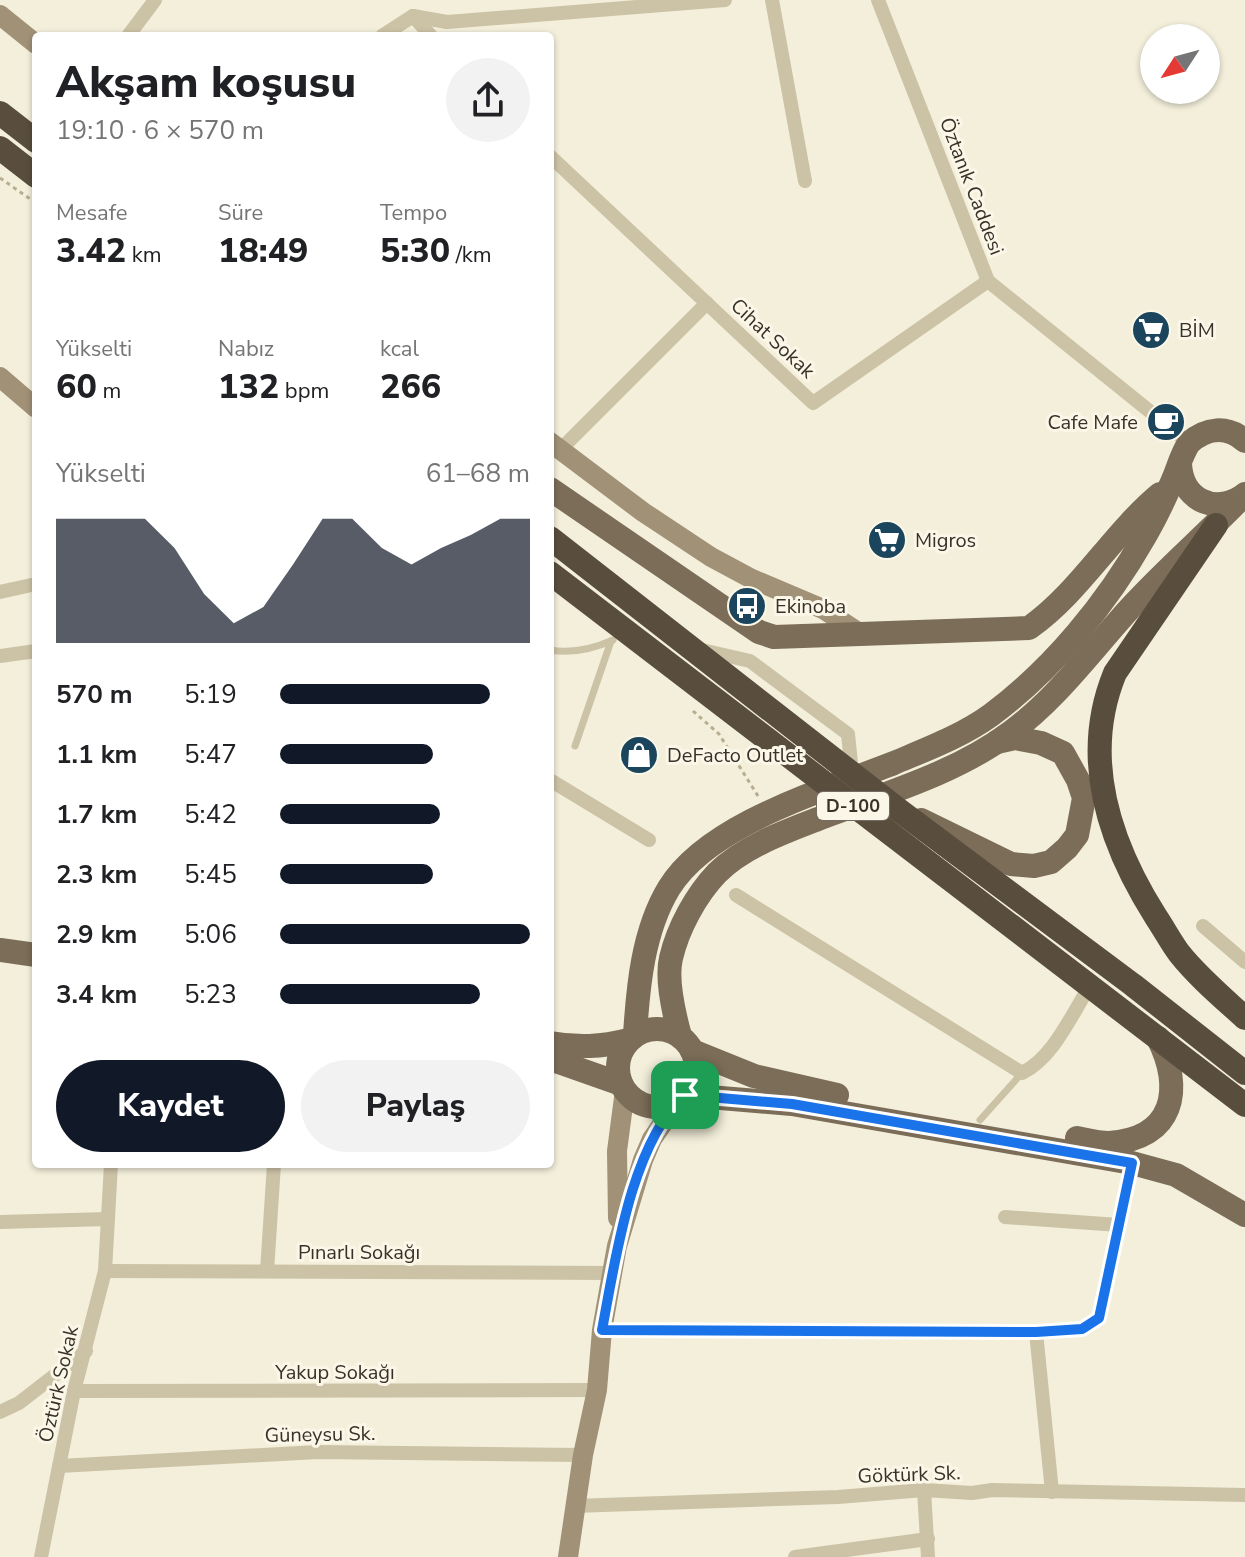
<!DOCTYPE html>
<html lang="tr">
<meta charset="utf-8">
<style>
body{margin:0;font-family:"Nunito Sans",sans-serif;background:#f2f2f2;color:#202124;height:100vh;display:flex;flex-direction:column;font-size:30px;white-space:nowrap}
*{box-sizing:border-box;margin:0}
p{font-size:26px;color:#757577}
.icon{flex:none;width:44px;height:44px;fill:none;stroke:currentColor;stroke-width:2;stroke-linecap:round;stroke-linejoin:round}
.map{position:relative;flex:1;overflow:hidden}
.side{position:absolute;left:32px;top:32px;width:522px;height:1136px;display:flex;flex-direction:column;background:#fff;border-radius:8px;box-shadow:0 2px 6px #0004}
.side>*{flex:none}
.needle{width:52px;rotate:234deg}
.buttons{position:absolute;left:1140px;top:24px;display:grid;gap:16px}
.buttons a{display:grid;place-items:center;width:80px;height:80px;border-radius:50%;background:#fff;box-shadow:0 2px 6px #0004;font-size:40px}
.pin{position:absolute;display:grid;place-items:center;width:68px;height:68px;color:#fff;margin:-34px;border-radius:16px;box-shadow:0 4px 12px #0006}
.round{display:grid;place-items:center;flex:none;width:84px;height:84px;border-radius:42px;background:#f2f2f2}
.overview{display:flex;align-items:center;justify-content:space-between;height:136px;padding:0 24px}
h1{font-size:44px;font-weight:800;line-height:60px}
.metrics{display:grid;grid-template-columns:repeat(3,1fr);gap:12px;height:136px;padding:8px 24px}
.metrics div{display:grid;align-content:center}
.metrics b{font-size:34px;font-weight:800}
.metrics small{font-size:22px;font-weight:400}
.metrics p{font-size:22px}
.chart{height:224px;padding:16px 24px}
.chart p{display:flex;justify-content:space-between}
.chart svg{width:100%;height:144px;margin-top:8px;fill:#111827;opacity:.7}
.primary-button{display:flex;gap:16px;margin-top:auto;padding:16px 24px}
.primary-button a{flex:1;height:92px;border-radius:48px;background:#111827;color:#fff;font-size:32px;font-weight:800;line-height:92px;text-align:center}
.primary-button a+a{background:#f2f2f2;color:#202124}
ul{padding:0 24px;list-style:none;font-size:26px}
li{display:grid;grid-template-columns:128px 96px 1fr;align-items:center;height:60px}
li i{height:20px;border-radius:10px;background:#111827}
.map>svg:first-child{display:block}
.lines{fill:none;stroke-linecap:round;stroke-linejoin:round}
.path{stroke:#b8ad90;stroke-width:3;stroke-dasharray:4 4;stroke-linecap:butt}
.lane{stroke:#ccc2a6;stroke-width:7}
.street{stroke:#ccc2a6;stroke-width:14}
.secondary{stroke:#a09177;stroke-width:20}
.primary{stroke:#7b6d58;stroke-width:24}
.highway{stroke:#594e3e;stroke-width:24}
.route-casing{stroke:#fff;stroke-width:16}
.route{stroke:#1a73e8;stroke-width:10}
.labels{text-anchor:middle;stroke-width:6;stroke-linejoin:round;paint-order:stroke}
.shield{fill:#faf7e8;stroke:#726c62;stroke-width:2}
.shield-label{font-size:18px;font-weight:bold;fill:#383128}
.street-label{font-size:20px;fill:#383128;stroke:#faf7e8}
.poi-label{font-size:20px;fill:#383128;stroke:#faf7e8;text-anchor:start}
</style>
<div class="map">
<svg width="1245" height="1557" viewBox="0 0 1245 1557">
<rect width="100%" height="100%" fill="#f3efdb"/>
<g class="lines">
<!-- path -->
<g class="path">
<polyline points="0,178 36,203"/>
<polyline points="756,601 768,611"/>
<polyline points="693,711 719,734 758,796"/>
</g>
<!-- lane -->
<g class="lane">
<path d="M550,650C573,654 593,649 613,640"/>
<polyline points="575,746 611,641"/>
<polyline points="980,1120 1022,1073"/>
</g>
<!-- street -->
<g class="street">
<polyline points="772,0 805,181"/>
<polyline points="878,0 988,281 1189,443"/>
<polyline points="413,16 447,22 725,0"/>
<polyline points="413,16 431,36"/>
<polyline points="128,36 155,0"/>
<polyline points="382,36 413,16"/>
<polyline points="550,156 813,403 988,281"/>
<polyline points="560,450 707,303"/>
<polyline points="0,592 36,584"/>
<polyline points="702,650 750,661 848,734 852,773"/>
<polyline points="0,656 36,651"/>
<polyline points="550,780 649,840"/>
<path d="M736,895L1022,1073C1054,1057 1071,1015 1090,986"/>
<polyline points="1203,926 1245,962"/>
<polyline points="1005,1217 1119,1225"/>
<polyline points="0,1222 108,1219"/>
<polyline points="105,1271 613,1273"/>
<polyline points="267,1271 274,1164"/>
<polyline points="602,1330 1036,1332 1082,1329 1099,1318 1132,1163"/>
<polyline points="1036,1332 1052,1492"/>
<polyline points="74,1391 597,1390"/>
<polyline points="0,1412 19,1403 86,1351"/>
<polyline points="59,1466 318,1452 583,1455"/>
<polyline points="924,1490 928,1557"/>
<polyline points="574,1506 838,1497 924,1490 972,1493 992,1490 1245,1495"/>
<polyline points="41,1557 74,1391 105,1271 111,1164"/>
<polyline points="795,1557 928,1539"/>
</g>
<!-- secondary -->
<g class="secondary">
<polyline points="0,15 36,44"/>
<polyline points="0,377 36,408"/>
<polyline points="550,442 643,512 711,557 752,579 823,609 858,632"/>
<polyline points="618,1218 617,1151 625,1090"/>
<polyline points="568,1557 583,1455 597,1390 602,1330 617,1246 643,1160 652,1139 679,1100"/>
</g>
<!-- primary -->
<g class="primary">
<path d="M1180,464C1182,499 1213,515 1243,496"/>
<path d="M550,489L759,632L774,637L1029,628C1080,592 1112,534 1160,494"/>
<polyline points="921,820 1011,864 1034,866 1051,862 1067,848 1077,835 1084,798 1078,780 1063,753 1041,743 1015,738 997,742"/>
<polyline points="0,950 36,955"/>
<circle cx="657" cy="1068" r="39"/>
<path d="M635,1035C638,986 643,931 669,888C709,823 826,790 894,763C927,749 962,736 991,715C1053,669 1107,603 1145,536C1155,519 1164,500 1172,482C1178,469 1181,455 1189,443C1206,428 1227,425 1245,441"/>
<path d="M680,1036C674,1014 666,979 671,958C678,928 696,895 717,873C743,847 784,832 818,819C883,794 955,774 1011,732C1058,698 1094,647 1133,605C1169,566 1209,532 1245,494"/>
<path d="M550,1043C578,1048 601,1047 629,1040"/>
<polyline points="692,1051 754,1076 837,1095"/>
<polyline points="550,1059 621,1084"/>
<polyline points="685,1095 792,1104 1132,1163 1176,1175 1245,1215"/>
<path d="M1077,1138C1087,1140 1099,1143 1109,1143C1174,1139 1184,1089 1158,1038"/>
</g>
<!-- highway -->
<g class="highway">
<polyline points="0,113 36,141"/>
<polyline points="0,148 36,176"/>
<path d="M1216,525L1115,673C1080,758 1109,843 1156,917C1164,929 1171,942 1179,953C1198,977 1223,998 1245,1018"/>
<polyline points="550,538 900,811 1133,985 1245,1073"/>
<polyline points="550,573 1245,1105"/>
</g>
</g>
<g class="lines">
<defs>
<path id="route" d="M685,1095L792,1104L1132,1163L1099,1318L1082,1329L1036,1332L602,1330C615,1262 631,1143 685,1095Z"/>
</defs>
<!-- route casing -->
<use href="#route" class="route-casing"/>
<!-- route -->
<use href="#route" class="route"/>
</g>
<!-- icons -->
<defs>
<symbol id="supermarket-disc" viewBox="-11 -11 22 22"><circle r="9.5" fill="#1b455c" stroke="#faf7e8"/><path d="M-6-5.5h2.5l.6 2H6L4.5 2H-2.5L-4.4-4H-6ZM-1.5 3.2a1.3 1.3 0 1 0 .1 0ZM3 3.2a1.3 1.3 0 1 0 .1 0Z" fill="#fff"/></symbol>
<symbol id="cafe-disc" viewBox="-11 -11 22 22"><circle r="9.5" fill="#1b455c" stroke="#faf7e8"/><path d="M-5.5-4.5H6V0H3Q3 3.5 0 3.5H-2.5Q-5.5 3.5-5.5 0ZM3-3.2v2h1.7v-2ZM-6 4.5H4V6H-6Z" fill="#fff"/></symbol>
<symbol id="bus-disc" viewBox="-11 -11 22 22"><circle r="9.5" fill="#1b455c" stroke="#faf7e8"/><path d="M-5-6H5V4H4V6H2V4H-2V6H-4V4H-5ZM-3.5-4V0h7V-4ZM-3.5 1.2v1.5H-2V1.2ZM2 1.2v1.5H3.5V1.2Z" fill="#fff"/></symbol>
<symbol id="shop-disc" viewBox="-11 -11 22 22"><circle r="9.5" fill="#1b455c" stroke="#faf7e8"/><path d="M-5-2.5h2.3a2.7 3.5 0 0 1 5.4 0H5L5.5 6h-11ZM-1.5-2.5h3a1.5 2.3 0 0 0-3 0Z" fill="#fff"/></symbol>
</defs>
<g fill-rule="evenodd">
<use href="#supermarket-disc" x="1129" y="308" width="44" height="44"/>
<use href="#cafe-disc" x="1144" y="400" width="44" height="44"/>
<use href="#supermarket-disc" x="865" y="518" width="44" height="44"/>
<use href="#bus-disc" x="725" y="584" width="44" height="44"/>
<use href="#shop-disc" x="617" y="733" width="44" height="44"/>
</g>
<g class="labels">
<!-- shield labels -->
<rect class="shield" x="817" y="792" width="72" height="28" rx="6"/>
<g class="shield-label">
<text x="853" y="812">D-100</text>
</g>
<!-- street labels -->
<g class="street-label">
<text transform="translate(972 186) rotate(69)" y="7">Öztanık Caddesi</text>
<text transform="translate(773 338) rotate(43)" y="7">Cihat Sokak</text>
<text x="359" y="1259">Pınarlı Sokağı</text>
<text x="335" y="1379">Yakup Sokağı</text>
<text transform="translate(58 1384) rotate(-77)" y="7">Öztürk Sokak</text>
<text transform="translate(320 1434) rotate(-1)" y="7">Güneysu Sk.</text>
<text transform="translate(909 1474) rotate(-2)" y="7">Göktürk Sk.</text>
</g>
<!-- poi labels -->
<g class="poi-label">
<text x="1179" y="337">BİM</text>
<text x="1138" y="429" text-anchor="end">Cafe Mafe</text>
<text x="915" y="547">Migros</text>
<text x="775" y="613">Ekinoba</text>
<text x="667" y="762">DeFacto Outlet</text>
</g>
</g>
</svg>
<div class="buttons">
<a><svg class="needle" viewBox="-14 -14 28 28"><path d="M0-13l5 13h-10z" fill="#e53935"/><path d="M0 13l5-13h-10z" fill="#757577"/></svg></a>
</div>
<div class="pin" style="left:685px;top:1095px;background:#1e9e55"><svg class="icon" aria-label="arrive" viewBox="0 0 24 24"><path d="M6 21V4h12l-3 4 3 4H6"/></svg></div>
<section class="side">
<div class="overview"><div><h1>Akşam koşusu</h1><p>19:10 · 6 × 570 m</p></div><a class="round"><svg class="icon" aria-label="share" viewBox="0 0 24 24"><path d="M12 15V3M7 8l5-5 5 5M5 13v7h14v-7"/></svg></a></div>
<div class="metrics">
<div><p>Mesafe</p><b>3.42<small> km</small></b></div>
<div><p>Süre</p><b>18:49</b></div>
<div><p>Tempo</p><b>5:30<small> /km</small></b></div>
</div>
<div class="metrics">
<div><p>Yükselti</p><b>60<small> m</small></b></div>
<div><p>Nabız</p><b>132<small> bpm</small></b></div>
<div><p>kcal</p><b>266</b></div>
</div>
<div class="chart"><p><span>Yükselti</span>61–68 m</p>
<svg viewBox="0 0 160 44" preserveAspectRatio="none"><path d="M0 44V6L10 6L20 6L30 6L40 15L50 29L60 38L70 33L80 20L90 6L100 6L110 15L120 20L130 15L140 11L150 6L160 6V44z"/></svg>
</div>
<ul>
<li><b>570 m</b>5:19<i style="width:84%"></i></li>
<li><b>1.1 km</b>5:47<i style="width:61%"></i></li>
<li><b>1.7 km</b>5:42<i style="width:64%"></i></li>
<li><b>2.3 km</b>5:45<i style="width:61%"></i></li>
<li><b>2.9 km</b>5:06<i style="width:100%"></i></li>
<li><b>3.4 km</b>5:23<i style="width:80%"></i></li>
</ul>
<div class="primary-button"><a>Kaydet</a><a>Paylaş</a></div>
</section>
</div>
